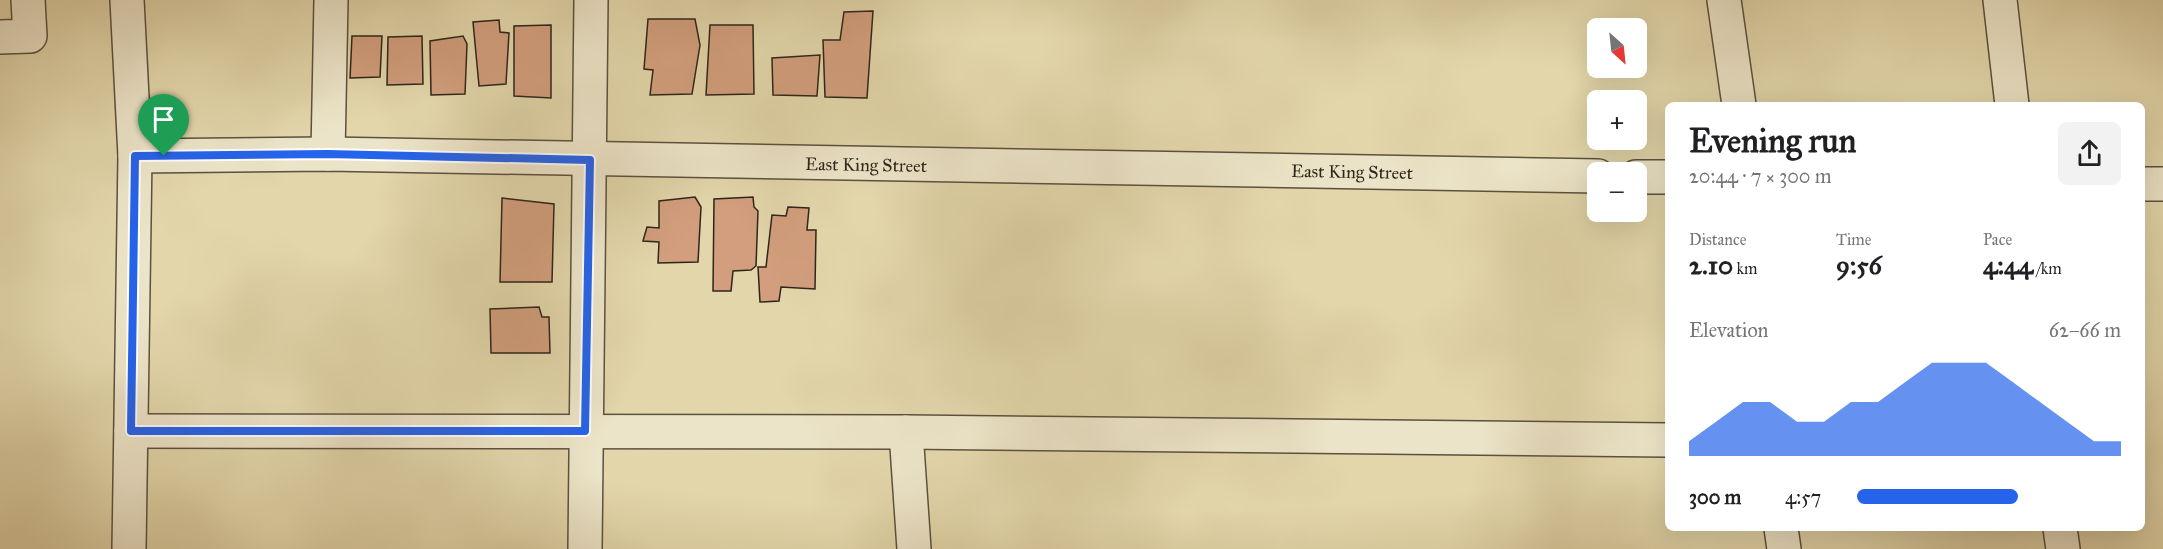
<!DOCTYPE html>
<meta charset="utf-8">
<style>
body{margin:0;font-family:"IM FELL Great Primer",serif;background:#f2f2f2;color:#202124;height:100vh;display:flex;flex-direction:column;font-size:22px;white-space:nowrap}
*{box-sizing:border-box;margin:0}
p{font-size:20px;color:#757577}
.icon{flex:none;width:33px;height:33px;fill:none;stroke:currentColor;stroke-width:2;stroke-linecap:round;stroke-linejoin:round}
.map{position:relative;flex:1;overflow:hidden}
.sheet{position:absolute;left:1665px;top:102px;width:480px;height:429px;display:flex;flex-direction:column;background:#fff;border-radius:9px;box-shadow:0 6px 24px #0002}
.sheet>*{flex:none}
.needle{width:39px;rotate:153deg}
.fabs{position:absolute;left:1587px;top:18px;display:grid;gap:12px}
.fabs a{display:grid;place-items:center;width:60px;height:60px;border-radius:9px;background:#fff;box-shadow:0 6px 24px #0002;font-size:30px}
.pin{position:absolute;display:grid;place-items:center;width:51px;height:51px;color:#fff;margin:-62px -26px;border-radius:50% 50% 50% 0;rotate:-45deg;box-shadow:0 0 6px #0007}
.pin .icon{rotate:45deg}
.round{display:grid;place-items:center;flex:none;width:63px;height:63px;border-radius:9px;background:#f2f2f2}
.overview{display:flex;align-items:center;justify-content:space-between;height:102px;padding:0 24px}
h1{font-size:33px;font-weight:700;line-height:45px}
.metrics{display:grid;grid-template-columns:repeat(3,1fr);gap:9px;height:102px;padding:6px 24px}
.metrics div{display:grid;align-content:center}
.metrics b{font-size:26px;font-weight:700}
.metrics small{font-size:16px;font-weight:400}
.metrics p{font-size:16px}
.chart{height:168px;padding:12px 24px}
.chart p{display:flex;justify-content:space-between}
.chart svg{width:100%;height:108px;margin-top:6px;fill:#2563eb;opacity:.7}
ul{padding:0 24px;list-style:none;font-size:20px}
li{display:grid;grid-template-columns:96px 72px 1fr;align-items:center;height:45px}
li i{height:15px;border-radius:8px;background:#2563eb}
.map>svg:first-child{display:block}
.building{fill:#d29e7d;stroke:#2e251b;stroke-width:1.5}
.lines{fill:none;stroke-linecap:round;stroke-linejoin:round}
.minor-casing{stroke:#5b513f;stroke-width:36}
.minor{stroke:#ece4c8;stroke-width:33}
.route-casing{stroke:#fff;stroke-width:12}
.route{stroke:#2563eb;stroke-width:8}
.labels{text-anchor:middle;stroke-width:5;stroke-linejoin:round;paint-order:stroke}
.street-label{font-size:18px;fill:#2e251b;stroke:#ece4c8}
</style>
<div class="map">
<svg width="2163" height="549" viewBox="0 0 2163 549">
<rect width="100%" height="100%" fill="#e2d6aa"/>
<filter id="stains"><feTurbulence type="fractalNoise" baseFrequency=".00333" numOctaves="4"/><feColorMatrix values="0 0 0 0 .2 0 0 0 0 .09 0 0 0 0 .02 0 0 0 .5 -.17"/></filter>
<radialGradient id="worn" r=".72"><stop offset=".6" stop-color="#630" stop-opacity="0"/><stop offset="1" stop-color="#630" stop-opacity=".3"/></radialGradient>
<!-- building -->
<g class="building">
<polygon points="873,11 867,98 825,97 823,40 840,40 844,12"/>
<polygon points="648,19 695,19 700,45 692,94 650,95 653,70 644,69"/>
<polygon points="499,20 500,32 509,33 506,84 479,86 473,22"/>
<polygon points="551,25 551,98 514,96 514,26"/>
<polygon points="710,25 753,25 754,94 706,95"/>
<polygon points="352,36 382,36 380,77 350,78"/>
<polygon points="422,36 423,84 387,85 388,37"/>
<polygon points="463,36 467,44 465,94 431,95 430,41"/>
<polygon points="820,55 817,96 773,95 772,58"/>
<polygon points="695,197 701,207 698,262 658,263 659,242 643,241 647,227 659,228 659,201"/>
<polygon points="753,197 754,207 758,211 756,266 751,270 733,271 731,291 713,291 714,199"/>
<polygon points="502,198 554,204 552,282 500,282"/>
<polygon points="788,207 809,208 807,230 816,230 815,289 781,287 779,301 760,302 758,267 766,267 772,215 786,216"/>
<polygon points="539,307 542,317 549,317 550,353 491,353 490,309"/>
</g>
<g class="lines">
<defs>
<g id="minor">
<polyline points="127,0 135,156 129,549"/>
<polyline points="1724,0 1739,105"/>
<polyline points="2000,0 2012,105"/>
<polyline points="0,37 30,36 28,0"/>
<polyline points="328,154 331,0"/>
<polyline points="135,156 328,154 1598,176"/>
<polyline points="1636,177 1668,177"/>
<polyline points="2142,184 2163,184"/>
<polyline points="131,431 906,432 1668,440"/>
<polyline points="906,432 914,549"/>
<polyline points="1781,528 1784,549"/>
<polyline points="2060,528 2063,549"/>
<polyline points="585,549 591,0"/>
</g>
</defs>
<!-- minor casing -->
<use href="#minor" class="minor-casing"/>
<!-- minor -->
<use href="#minor" class="minor"/>
</g>
<g class="lines">
<defs>
<polygon id="route" points="328,154 590,160 585,431 131,431 135,156"/>
</defs>
<!-- route casing -->
<use href="#route" class="route-casing"/>
<!-- route -->
<use href="#route" class="route"/>
</g>
<g class="labels">
<!-- street labels -->
<g class="street-label">
<text transform="translate(866 165) rotate(1)" y="6">East King Street</text>
<text transform="translate(1352 172) rotate(1)" y="6">East King Street</text>
</g>
</g>
<rect width="100%" height="100%" filter="url(#stains)"/>
<rect width="100%" height="100%" fill="url(#worn)"/>
</svg>
<div class="fabs">
<a><svg class="needle" viewBox="-14 -14 28 28"><path d="M0-13l5 13h-10z" fill="#e53935"/><path d="M0 13l5-13h-10z" fill="#757577"/></svg></a>
<a>+</a>
<a>−</a>
</div>
<div class="pin" style="left:164px;top:156px;background:#1e9e55"><svg class="icon" aria-label="arrive" viewBox="0 0 24 24"><path d="M6 21V4h12l-3 4 3 4H6"/></svg></div>
<section class="sheet">
<div class="overview"><div><h1>Evening run</h1><p>20:44 · 7 × 300 m</p></div><a class="round"><svg class="icon" aria-label="share" viewBox="0 0 24 24"><path d="M12 15V3M7 8l5-5 5 5M5 13v7h14v-7"/></svg></a></div>
<div class="metrics">
<div><p>Distance</p><b>2.10<small> km</small></b></div>
<div><p>Time</p><b>9:56</b></div>
<div><p>Pace</p><b>4:44<small> /km</small></b></div>
</div>
<div class="chart"><p><span>Elevation</span>62–66 m</p>
<svg viewBox="0 0 160 44" preserveAspectRatio="none"><path d="M0 44V38L10 30L20 22L30 22L40 30L50 30L60 22L70 22L80 14L90 6L100 6L110 6L120 14L130 22L140 30L150 38L160 38V44z"/></svg>
</div>
<ul>
<li><b>300 m</b>4:57<i style="width:61%"></i></li>
</ul>
</section>
</div>
